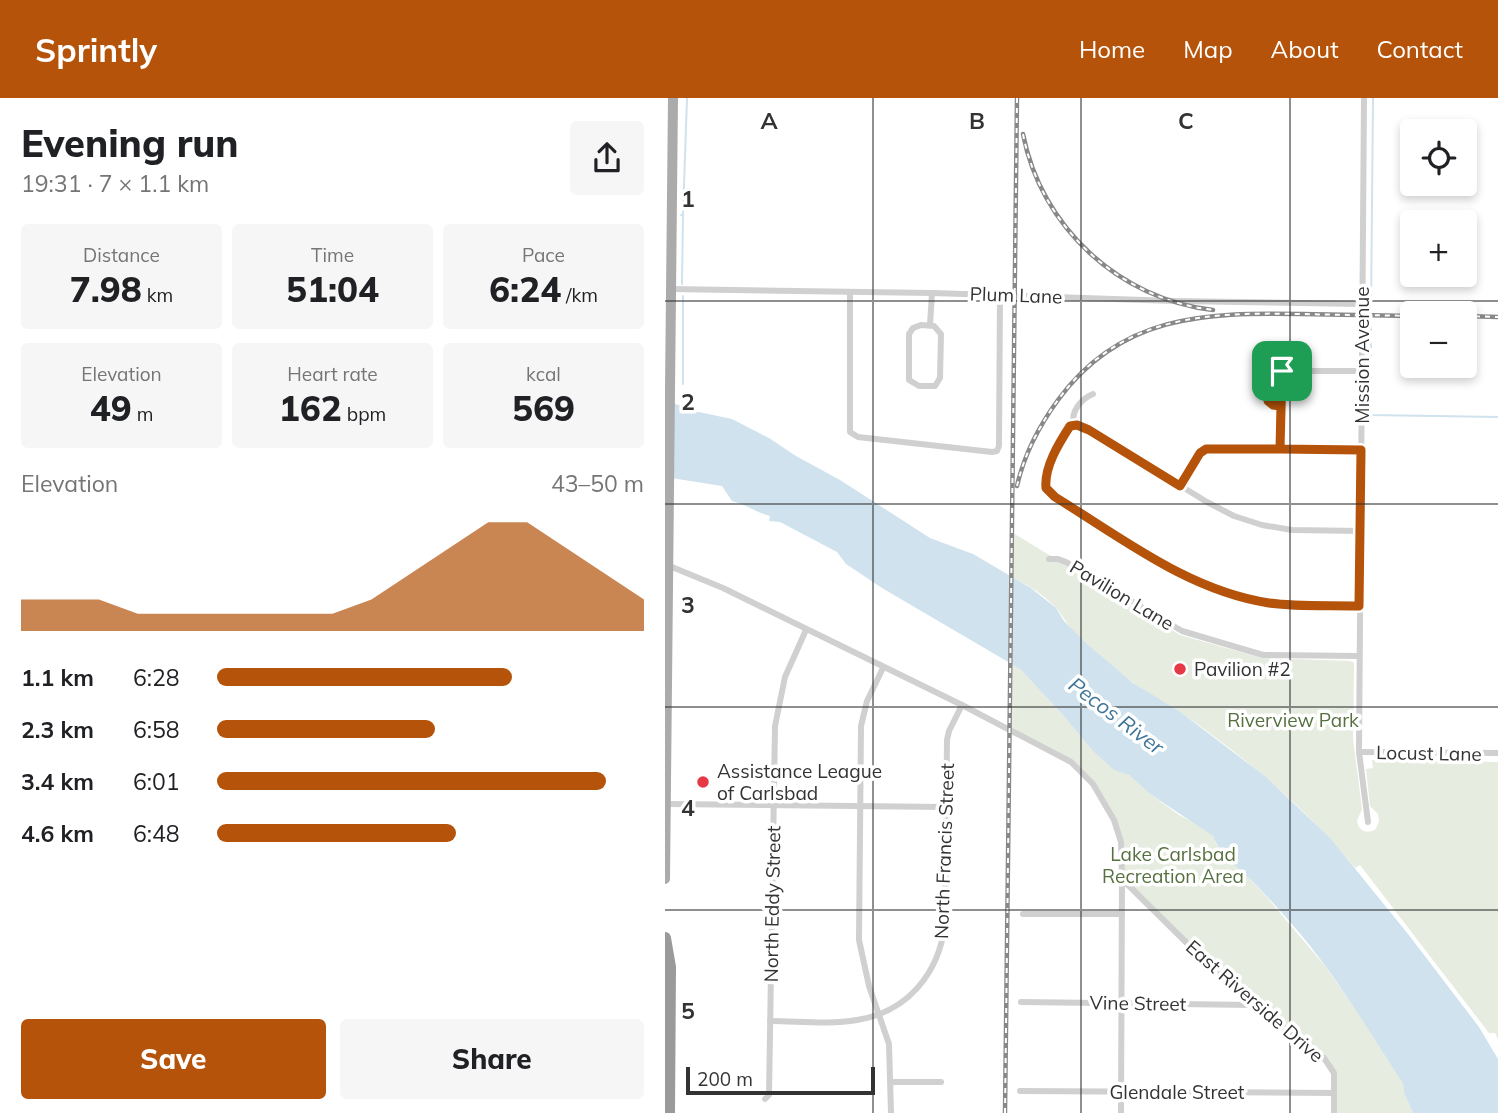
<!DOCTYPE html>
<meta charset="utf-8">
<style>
body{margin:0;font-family:Mulish,sans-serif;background:#f6f6f6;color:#202124;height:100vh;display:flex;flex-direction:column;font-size:26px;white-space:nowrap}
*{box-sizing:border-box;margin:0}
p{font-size:23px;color:#757577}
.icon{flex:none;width:38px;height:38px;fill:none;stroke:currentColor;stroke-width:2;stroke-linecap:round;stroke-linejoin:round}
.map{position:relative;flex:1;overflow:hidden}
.details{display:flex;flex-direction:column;background:#fff;width:665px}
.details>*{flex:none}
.buttons{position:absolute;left:735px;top:21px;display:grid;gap:14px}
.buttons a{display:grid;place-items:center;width:77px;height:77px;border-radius:7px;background:#fff;box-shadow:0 4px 10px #0003;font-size:35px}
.scale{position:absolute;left:21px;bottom:18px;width:189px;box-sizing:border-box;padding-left:7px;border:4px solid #333;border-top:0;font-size:19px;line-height:24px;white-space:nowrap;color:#333;-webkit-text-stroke:5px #fff;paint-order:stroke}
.pin{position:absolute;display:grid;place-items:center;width:60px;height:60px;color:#fff;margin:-30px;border-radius:14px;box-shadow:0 4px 10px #0006}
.round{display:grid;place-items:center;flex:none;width:74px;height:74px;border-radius:7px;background:#f6f6f6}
.overview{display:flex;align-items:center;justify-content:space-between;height:119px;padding:0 21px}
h1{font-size:38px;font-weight:800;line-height:52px}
.figures{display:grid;grid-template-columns:repeat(3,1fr);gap:10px;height:119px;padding:7px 21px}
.figures div{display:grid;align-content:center;border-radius:7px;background:#f6f6f6;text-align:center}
.figures b{font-size:35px;font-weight:800}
.figures small{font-size:19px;font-weight:400}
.figures p{font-size:19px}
.chart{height:196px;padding:14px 21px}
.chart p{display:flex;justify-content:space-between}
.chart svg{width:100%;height:126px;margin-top:7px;fill:#b45309;opacity:.7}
.action{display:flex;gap:14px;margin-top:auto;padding:14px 21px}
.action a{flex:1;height:80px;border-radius:7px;background:#b45309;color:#fff;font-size:28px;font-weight:800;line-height:80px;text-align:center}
.action a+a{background:#f6f6f6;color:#202124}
ul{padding:0 21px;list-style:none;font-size:23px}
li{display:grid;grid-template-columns:112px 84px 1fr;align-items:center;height:52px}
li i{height:18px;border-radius:9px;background:#b45309}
header{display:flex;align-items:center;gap:42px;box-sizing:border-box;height:98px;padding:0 35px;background:#b45309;color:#fff}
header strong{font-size:33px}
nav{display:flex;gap:38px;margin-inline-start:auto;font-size:24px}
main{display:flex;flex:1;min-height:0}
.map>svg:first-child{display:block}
.green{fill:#e6ecdf}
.water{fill:#cfe2ee}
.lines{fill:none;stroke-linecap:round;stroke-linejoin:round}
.stream{stroke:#cfe2ee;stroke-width:2}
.street{stroke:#d0d0d0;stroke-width:6}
.primary{stroke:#ababab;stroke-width:10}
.highway{stroke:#9a9a9a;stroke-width:12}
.rail-casing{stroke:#888;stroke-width:4.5}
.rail{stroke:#fff;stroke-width:2;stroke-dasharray:5;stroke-linecap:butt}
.route-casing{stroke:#fff;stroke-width:14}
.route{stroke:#b45309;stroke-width:9}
.grid{fill:none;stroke:#333;stroke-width:2;stroke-opacity:0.55}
.poi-dot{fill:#e63946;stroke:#fff;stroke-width:2.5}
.labels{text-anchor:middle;stroke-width:7;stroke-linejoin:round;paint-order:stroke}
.street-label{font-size:19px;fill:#333;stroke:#fff}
.poi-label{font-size:19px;fill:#333;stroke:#fff;text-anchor:start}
.park-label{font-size:19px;fill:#56703f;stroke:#fff}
.water-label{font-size:21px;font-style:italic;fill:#3f7597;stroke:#fff}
.grid-label{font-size:23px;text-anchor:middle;font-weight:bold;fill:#333;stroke:#fff;stroke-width:7;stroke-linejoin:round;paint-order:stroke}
</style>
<header>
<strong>Sprintly</strong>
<nav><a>Home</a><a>Map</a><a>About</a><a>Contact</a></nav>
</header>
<main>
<section class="details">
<div class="overview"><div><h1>Evening run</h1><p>19:31 · 7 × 1.1 km</p></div><a class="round"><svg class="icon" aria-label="share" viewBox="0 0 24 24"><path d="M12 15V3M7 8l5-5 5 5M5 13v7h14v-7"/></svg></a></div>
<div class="figures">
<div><p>Distance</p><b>7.98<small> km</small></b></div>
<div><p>Time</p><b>51:04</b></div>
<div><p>Pace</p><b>6:24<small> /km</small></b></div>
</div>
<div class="figures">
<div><p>Elevation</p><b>49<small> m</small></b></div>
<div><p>Heart rate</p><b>162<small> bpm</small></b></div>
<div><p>kcal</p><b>569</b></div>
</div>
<div class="chart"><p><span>Elevation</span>43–50 m</p>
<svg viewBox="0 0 160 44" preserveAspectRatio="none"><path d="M0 44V33L10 33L20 33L30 38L40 38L50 38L60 38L70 38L80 38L90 33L100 24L110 15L120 6L130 6L140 15L150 24L160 33V44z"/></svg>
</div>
<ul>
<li><b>1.1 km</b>6:28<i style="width:69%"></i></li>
<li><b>2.3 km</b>6:58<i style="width:51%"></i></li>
<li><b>3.4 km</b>6:01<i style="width:91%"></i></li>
<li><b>4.6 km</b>6:48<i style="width:56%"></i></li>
</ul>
<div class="action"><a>Save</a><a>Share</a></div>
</section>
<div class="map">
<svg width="833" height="1015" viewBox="0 0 833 1015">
<rect width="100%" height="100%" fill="#fff"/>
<!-- green -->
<g class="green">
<path d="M348,435L515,537L597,560L685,563L689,565L688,641L697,711L692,723C694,733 701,736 710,732L714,724L713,716L705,708L701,671L708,670L707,662L833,664V941L830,935H824L695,767L690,770C640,709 580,659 515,614C499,603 481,595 466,583C447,568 427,551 409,534C402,526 397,516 390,509C378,496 362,486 346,479Z"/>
<polygon points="344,564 355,571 397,616 427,652 464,677 485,696 514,717 531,726 548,738 551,746 563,763 570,766 600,797 660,868 696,919 738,986 739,995 748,1015 669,1015 667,971 589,907 457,781 457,756 449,722 413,669 344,631"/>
</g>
<!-- water -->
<path class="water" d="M0,302L29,313L67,321L104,340L131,358L175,382L265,440L308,456L366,490L391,510L399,523L422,546L468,585L514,613L601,679L666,741L743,836L814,929L833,961V1015H748L739,995L738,986C706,936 675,884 637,838C621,819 604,800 586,782C572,768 555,758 548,738L485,696L464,677L449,672L427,652L397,616L355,571L217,490L181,466L172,454L115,424L104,423L105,418C90,414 80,406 67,403L57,388L0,379Z"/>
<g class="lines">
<!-- stream -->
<g class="stream">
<polyline points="16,117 18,117 17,186"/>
<polyline points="18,117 22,0"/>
<polyline points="706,214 708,0"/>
<polyline points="706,268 706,222"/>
<polyline points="706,279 705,317 833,319"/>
<polyline points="18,286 18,198"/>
</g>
<!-- street -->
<g class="street">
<polyline points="699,0 694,654 703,724"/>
<polyline points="5,191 267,195 509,203 697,206"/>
<polyline points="185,194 185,334 193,339 327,354 332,353 334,348 335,196"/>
<polygon points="256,227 269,228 276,236 275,280 270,288 254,288 244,282 244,236 248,230"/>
<polyline points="265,227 267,195"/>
<polyline points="595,273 697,273"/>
<polyline points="603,273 603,303 608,307 616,308"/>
<path d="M409,327L405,328C398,340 375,379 381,391C383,395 387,397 390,399C457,440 524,493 604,505C634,509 664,507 694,507"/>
<polyline points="409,327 424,332 542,404 569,418 597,427 627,432 696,433"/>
<path d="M409,327C405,314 416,301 428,296"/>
<polyline points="616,351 617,273"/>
<polyline points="515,388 535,355 546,350 696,352"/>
<polyline points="384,461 393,461 401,464 517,533 598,557 694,558"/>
<polyline points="2,467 58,490 297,607 406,664 428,686 449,722 456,744 457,781 540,863 589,907 659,960 669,975 669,1015"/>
<polyline points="218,570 202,603 196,628 194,842 204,888 224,946 226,1015"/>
<polyline points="694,654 833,655"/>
<polyline points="1,706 281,709"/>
<polyline points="358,816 457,816"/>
<polyline points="356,904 589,907"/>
<path d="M105,923C133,923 164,927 192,922C243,914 274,875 280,826L282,642L284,633L297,607"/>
<polyline points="226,984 276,984"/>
<polyline points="355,993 669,995"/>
<polyline points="100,1001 104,997 110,628 120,579 141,532"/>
<polyline points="456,1015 457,781"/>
</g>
<!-- primary -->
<polyline class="primary" points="0,781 8,0"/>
<!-- highway -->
<polyline class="highway" points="0,840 5,869 4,1015"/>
<defs>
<g id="rail">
<path d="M358,36C376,129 454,201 548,212"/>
<polyline points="800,218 833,219"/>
<path d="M352,388C359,357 374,328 393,302C455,217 540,214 636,216C673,217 710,217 747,218"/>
<polyline points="340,1015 352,0"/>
</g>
</defs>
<!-- rail casing -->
<use href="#rail" class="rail-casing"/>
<!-- rail -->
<use href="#rail" class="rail"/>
</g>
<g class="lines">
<defs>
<path id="route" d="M617,273L615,351H541L535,355L515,388L424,332L412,327L405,328C394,345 379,369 381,390L390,399C457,440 524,493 604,505C634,509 664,507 694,508L696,352L615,351L616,308L608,307L603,303V273H617"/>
</defs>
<!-- route casing -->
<use href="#route" class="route-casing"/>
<!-- route -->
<use href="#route" class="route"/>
</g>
<!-- grid -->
<path class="grid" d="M208,0V1015M416,0V1015M625,0V1015M0,203H833M0,406H833M0,609H833M0,812H833"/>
<!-- markers -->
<g class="poi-dot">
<circle cx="515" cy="571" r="7"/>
<circle cx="38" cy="684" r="7"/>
</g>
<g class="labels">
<!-- street labels -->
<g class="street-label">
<text transform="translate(351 197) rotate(2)" y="7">Plum Lane</text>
<text transform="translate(697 257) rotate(-90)" y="7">Mission Avenue</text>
<text transform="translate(457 497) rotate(31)" y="7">Pavilion Lane</text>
<text transform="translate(764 655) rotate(1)" y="7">Locust Lane</text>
<text transform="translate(279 753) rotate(-88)" y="7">North Francis Street</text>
<text transform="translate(107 806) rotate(-89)" y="7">North Eddy Street</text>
<text transform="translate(590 903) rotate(41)" y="7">East Riverside Drive</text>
<text transform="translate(473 905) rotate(1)" y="7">Vine Street</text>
<text x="512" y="1001">Glendale Street</text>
</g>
<!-- poi labels -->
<g class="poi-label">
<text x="529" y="578">Pavilion #2</text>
<text x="52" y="680">Assistance League<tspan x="52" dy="22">of Carlsbad</tspan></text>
</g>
<!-- park labels -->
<g class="park-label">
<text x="628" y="629">Riverview Park</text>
<text x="508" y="763">Lake Carlsbad<tspan x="508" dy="22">Recreation Area</tspan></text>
</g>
<!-- water labels -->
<g class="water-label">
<text transform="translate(451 618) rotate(37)" y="7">Pecos River</text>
</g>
</g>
<g class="grid-label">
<text x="104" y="31">A</text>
<text x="312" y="31">B</text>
<text x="521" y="31">C</text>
<text x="23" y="109">1</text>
<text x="23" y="312">2</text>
<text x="23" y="515">3</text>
<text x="23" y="718">4</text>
<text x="23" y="921">5</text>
</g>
</svg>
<div class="buttons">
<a><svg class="icon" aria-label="locate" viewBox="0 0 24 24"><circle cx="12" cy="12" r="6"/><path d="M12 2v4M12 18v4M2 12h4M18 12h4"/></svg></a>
<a>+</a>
<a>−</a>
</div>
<div class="scale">200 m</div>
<div class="pin" style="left:617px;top:273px;background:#1e9e55"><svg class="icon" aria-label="arrive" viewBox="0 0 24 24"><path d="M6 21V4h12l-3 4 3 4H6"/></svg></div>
</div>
</main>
